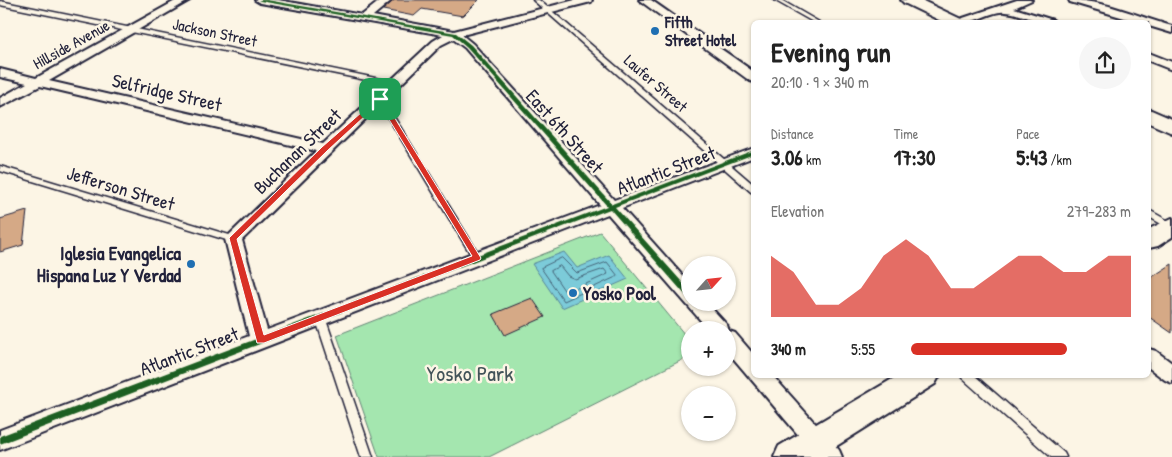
<!DOCTYPE html>
<meta charset="utf-8">
<style>
body{margin:0;font-family:"Patrick Hand",sans-serif;background:#f6f6f6;color:#222;height:100vh;display:flex;flex-direction:column;font-size:19px;white-space:nowrap}
*{box-sizing:border-box;margin:0}
p{font-size:16px;color:#767676}
.icon{flex:none;width:28px;height:28px;fill:none;stroke:currentColor;stroke-width:2;stroke-linecap:round;stroke-linejoin:round}
.map{position:relative;flex:1;overflow:hidden}
.panel{position:absolute;left:751px;top:20px;width:400px;height:358px;display:flex;flex-direction:column;background:#fff;border-radius:8px;box-shadow:0 1px 4px #0004}
.panel>*{flex:none}
.needle{width:32px;rotate:63deg}
.fabs{position:absolute;left:681px;top:256px;display:grid;gap:10px}
.fabs a{display:grid;place-items:center;width:55px;height:55px;border-radius:50%;background:#fff;box-shadow:0 1px 4px #0004;font-size:25px}
.pin{position:absolute;display:grid;place-items:center;width:42px;height:42px;color:#fff;margin:-21px;border-radius:10px;box-shadow:0 2px 8px #0006}
.round{display:grid;place-items:center;flex:none;width:52px;height:52px;border-radius:26px;background:#f6f6f6}
.overview{display:flex;align-items:center;justify-content:space-between;height:85px;padding:0 20px}
h1{font-size:28px;font-weight:700;line-height:38px}
.metrics{display:grid;grid-template-columns:repeat(3,1fr);gap:8px;height:85px;padding:5px 20px}
.metrics div{display:grid;align-content:center}
.metrics b{font-size:21px;font-weight:700}
.metrics small{font-size:14px;font-weight:400}
.metrics p{font-size:14px}
.chart{height:140px;padding:10px 20px}
.chart p{display:flex;justify-content:space-between}
.chart svg{width:100%;height:90px;margin-top:5px;fill:#d93025;opacity:.7}
ul{padding:0 20px;list-style:none;font-size:16px}
li{display:grid;grid-template-columns:80px 60px 1fr;align-items:center;height:38px}
li i{height:12px;border-radius:6px;background:#d93025}
.map>svg:first-child{display:block}
.green{fill:#a4e6af;stroke:#638475}
.water{fill:#7ccbd9;stroke:#58879a}
.lines{fill:none;stroke-linecap:round;stroke-linejoin:round}
.shore{stroke:#46667a;stroke-width:1}
.building{fill:#d5a986;stroke:#22223b}
.lane-casing{stroke:#22223b;stroke-width:3}
.street-casing{stroke:#22223b;stroke-width:4}
.secondary-casing{stroke:#22223b;stroke-width:4}
.lane{fill:#fcf5e5;fill-rule:evenodd}
.street{fill:#fcf5e5;fill-rule:evenodd}
.secondary{fill:#fcf5e5;fill-rule:evenodd}
.cycleway-casing{stroke:#fcf5e5;stroke-width:3}
.cycleway{fill:#1b5e20;fill-rule:evenodd}
.route{fill:#d93025;stroke:#fff;fill-rule:evenodd}
.poi-dot{fill:#1f6fb2;stroke:#fcf5e5;stroke-width:2}
.labels{text-anchor:middle;stroke-width:5;stroke-linejoin:round;paint-order:stroke}
.far-poi-label{font-size:16px;font-weight:bold;fill:#22223b;stroke:#fcf5e5;text-anchor:start}
.far-street-label{font-size:16px;fill:#22223b;stroke:#fcf5e5}
.street-label{font-size:19px;fill:#22223b;stroke:#fcf5e5}
.poi-label{font-size:19px;font-weight:bold;fill:#22223b;stroke:#fcf5e5;text-anchor:end}
.near-park-label{font-size:22px;fill:#425358;stroke:#fcf5e5}
</style>
<div class="map">
<svg width="1172" height="457" viewBox="0 0 1172 457">
<rect width="100%" height="100%" fill="#fcf5e5"/>
<filter id="ink" filterUnits="userSpaceOnUse"><feTurbulence type="fractalNoise" baseFrequency=".02" numOctaves="2"/><feDisplacementMap in="SourceGraphic" scale="10" xChannelSelector="R" yChannelSelector="G"/><feConvolveMatrix kernelMatrix="1 2 1 2 8 2 1 2 1" color-interpolation-filters="sRGB"/></filter>
<g filter="url(#ink)">
<!-- green -->
<polygon class="green" points="600,232 690,341 690,356 489,457 379,457 337,335"/>
<!-- water -->
<polygon class="water" points="564,252 577,268 609,255 628,279 562,308 532,264"/>
<g class="lines">
<!-- shore -->
<g class="shore">
<polygon points="562,258 577,273 607,262 618,276 564,301 541,268"/>
<polygon points="560,266 568,276 575,279 604,269 608,274 566,293 551,271"/>
</g>
</g>
<!-- building -->
<g class="building">
<polygon points="394,0 479,0 463,16 422,9 414,16 383,10"/>
<polygon points="27,211 23,245 0,252 0,219"/>
<polygon points="1172,264 1172,333 1149,317 1149,279"/>
<polygon points="532,298 545,317 505,335 493,314"/>
</g>
<g class="lines">
<defs>
<g id="lane">
<polygon points="533,0 539,0 754,185 754,193 751,192"/>
<polygon points="774,0 781,0 819,22 813,22"/>
<polygon points="0,1 395,82 398,84 395,86 0,5"/>
<polygon points="380,97 383,99 480,256 482,258 480,260 474,260 377,99"/>
<polygon points="0,166 236,237 237,239 233,242 0,171"/>
<polygon points="1149,210 1172,223 1172,230 1149,217"/>
<polygon points="320,313 324,314 325,317 373,457 361,457 315,317 316,314"/>
<polygon points="961,375 974,375 1064,453 1066,457 1051,457 962,378"/>
</g>
<g id="street">
<path d="M177,0H190L49,81L323,144L433,41L443,35L260,3L255,0H278L362,15L381,0H392L373,16L454,31L575,0H592L591,2L462,35L473,44L614,200L754,148V157L622,208L690,284V302H706L727,325L729,331L735,333L754,355V375H772L839,450L842,457H817L728,352V330H709L608,214L0,450V430L249,336L225,239L316,151L40,86L0,107V98L27,83L0,77V69L36,78ZM453,39L465,48L600,205L267,330L242,240L441,45Z"/>
<polygon points="639,0 651,0 754,72 754,82 750,81"/>
<path d="M1017,0H1032L1014,8L1053,20L1054,22C1036,24 1022,13 1005,12C992,10 975,25 956,22L957,20Z"/>
<path d="M1069,0C1104,0 1139,17 1172,26V33L1149,26V22H1138L1070,2Z"/>
<polygon points="1149,53 1172,62 1172,70 1149,61"/>
<polygon points="1149,349 1156,351 1172,363 1172,383 1165,380 1149,368"/>
</g>
<g id="secondary">
<polygon points="901,0 921,0 961,19 963,22 943,22 904,3"/>
<polygon points="1149,109 1172,119 1172,133 1149,123"/>
<polygon points="1172,218 1172,237 1158,246 1149,248 1149,229"/>
<polygon points="899,375 940,375 935,384 819,457 774,457 779,446"/>
</g>
</defs>
<!-- lane casing -->
<use href="#lane" class="lane-casing"/>
<!-- street casing -->
<use href="#street" class="street-casing"/>
<!-- secondary casing -->
<use href="#secondary" class="secondary-casing"/>
<!-- lane -->
<use href="#lane" class="lane"/>
<!-- street -->
<use href="#street" class="street"/>
<!-- secondary -->
<use href="#secondary" class="secondary"/>
<defs>
<polygon id="cycleway" points="258,0 267,0 456,33 471,45 612,204 754,150 754,154 615,207 690,291 690,299 688,298 610,209 0,444 0,436 607,206 467,47 453,35 260,1"/>
</defs>
<!-- cycleway casing -->
<use href="#cycleway" class="cycleway-casing"/>
<!-- cycleway -->
<use href="#cycleway" class="cycleway"/>
</g>
</g>
<!-- route -->
<path class="route" d="M378,98L383,99L481,258L480,260L264,343H257L229,238L322,147ZM379,103L472,256L264,335L237,239L327,151Z"/>
<!-- markers -->
<g class="poi-dot">
<circle cx="655" cy="31" r="5"/>
<circle cx="191" cy="264" r="5"/>
<circle cx="573" cy="293" r="5"/>
</g>
<g class="labels">
<!-- far-poi labels -->
<g class="far-poi-label">
<text x="665" y="28">Fifth<tspan x="665" dy="18">Street Hotel</tspan></text>
</g>
<!-- far-street labels -->
<g class="far-street-label">
<text transform="translate(215 32) rotate(12)" y="6">Jackson Street</text>
<text transform="translate(71 44) rotate(-29)" y="6">Hillside Avenue</text>
<text transform="translate(656 83) rotate(41)" y="6">Laufer Street</text>
</g>
<!-- street labels -->
<g class="street-label">
<text transform="translate(167 92) rotate(13)" y="7">Selfridge Street</text>
<text transform="translate(565 131) rotate(48)" y="7">East 6th Street</text>
<text transform="translate(297 151) rotate(-44)" y="7">Buchanan Street</text>
<text transform="translate(666 170) rotate(-21)" y="7">Atlantic Street</text>
<text transform="translate(121 188) rotate(17)" y="7">Jefferson Street</text>
<text transform="translate(189 351) rotate(-21)" y="7">Atlantic Street</text>
</g>
<!-- poi labels -->
<g class="poi-label">
<text x="181" y="260">Iglesia Evangelica<tspan x="181" dy="22">Hispana Luz Y Verdad</tspan></text>
<text x="583" y="300" text-anchor="start">Yosko Pool</text>
</g>
<!-- near-park labels -->
<g class="near-park-label">
<text x="470" y="381">Yosko Park</text>
</g>
</g>
</svg>
<div class="fabs">
<a><svg class="needle" viewBox="-14 -14 28 28"><path d="M0-13l5 13h-10z" fill="#e53935"/><path d="M0 13l5-13h-10z" fill="#767676"/></svg></a>
<a>+</a>
<a>−</a>
</div>
<div class="pin" style="left:380px;top:99px;background:#1e9e55"><svg class="icon" aria-label="arrive" viewBox="0 0 24 24"><path d="M6 21V4h12l-3 4 3 4H6"/></svg></div>
<section class="panel">
<div class="overview"><div><h1>Evening run</h1><p>20:10 · 9 × 340 m</p></div><a class="round"><svg class="icon" aria-label="share" viewBox="0 0 24 24"><path d="M12 15V3M7 8l5-5 5 5M5 13v7h14v-7"/></svg></a></div>
<div class="metrics">
<div><p>Distance</p><b>3.06<small> km</small></b></div>
<div><p>Time</p><b>17:30</b></div>
<div><p>Pace</p><b>5:43<small> /km</small></b></div>
</div>
<div class="chart"><p><span>Elevation</span>279–283 m</p>
<svg viewBox="0 0 160 44" preserveAspectRatio="none"><path d="M0 44V14L10 22L20 38L30 38L40 30L50 14L60 6L70 14L80 30L90 30L100 22L110 14L120 14L130 22L140 22L150 14L160 14V44z"/></svg>
</div>
<ul>
<li><b>340 m</b>5:55<i style="width:71%"></i></li>
</ul>
</section>
</div>
